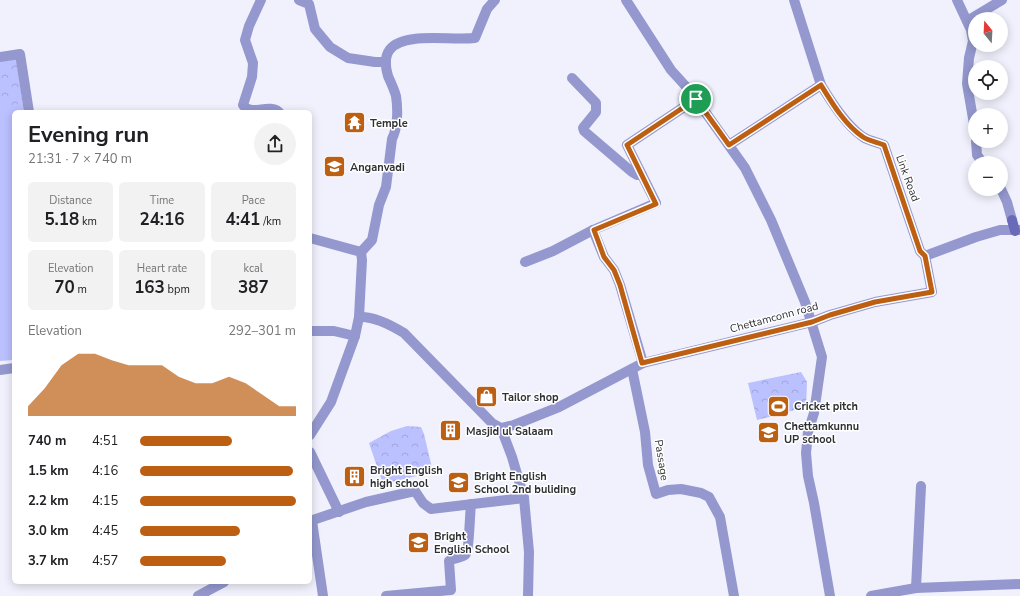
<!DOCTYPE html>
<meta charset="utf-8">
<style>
body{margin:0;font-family:"Nunito Sans",sans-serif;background:#f2f2f2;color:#202124;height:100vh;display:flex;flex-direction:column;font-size:15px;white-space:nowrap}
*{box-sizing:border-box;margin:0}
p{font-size:13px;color:#757577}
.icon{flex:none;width:22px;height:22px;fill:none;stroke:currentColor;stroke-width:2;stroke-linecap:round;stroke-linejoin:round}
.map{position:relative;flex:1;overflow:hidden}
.sheet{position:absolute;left:12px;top:110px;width:300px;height:474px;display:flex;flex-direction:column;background:#fff;border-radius:6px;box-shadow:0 2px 10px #0003}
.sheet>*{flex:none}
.needle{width:26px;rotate:342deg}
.controls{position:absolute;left:968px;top:12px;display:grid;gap:8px}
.controls a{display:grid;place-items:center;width:40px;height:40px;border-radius:50%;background:#fff;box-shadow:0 2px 10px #0003;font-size:20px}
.pin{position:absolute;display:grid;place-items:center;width:34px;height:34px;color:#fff;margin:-17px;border:2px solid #fff;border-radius:50%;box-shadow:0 1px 4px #0007}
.round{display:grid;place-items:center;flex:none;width:42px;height:42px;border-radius:21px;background:#f2f2f2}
.overview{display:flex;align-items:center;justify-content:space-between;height:68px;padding:0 16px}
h1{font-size:22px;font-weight:700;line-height:30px}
.figures{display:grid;grid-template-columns:repeat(3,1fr);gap:6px;height:68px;padding:4px 16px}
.figures div{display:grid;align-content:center;border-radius:6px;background:#f2f2f2;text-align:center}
.figures b{font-size:17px;font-weight:700}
.figures small{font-size:11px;font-weight:400}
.figures p{font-size:11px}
.chart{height:112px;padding:8px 16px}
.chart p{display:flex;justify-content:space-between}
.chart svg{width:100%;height:72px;margin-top:4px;fill:#bd5f12;opacity:.7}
ul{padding:0 16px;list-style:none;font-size:13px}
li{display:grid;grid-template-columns:64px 48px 1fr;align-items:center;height:30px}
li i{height:10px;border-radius:5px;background:#bd5f12}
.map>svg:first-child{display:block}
.grass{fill:#bbc0ff}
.park{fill:url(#park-crowns)}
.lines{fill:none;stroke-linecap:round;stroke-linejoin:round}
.street{stroke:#9498ce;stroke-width:10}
.secondary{stroke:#696bb9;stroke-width:10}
.route-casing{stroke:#fff;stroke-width:8}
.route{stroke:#bd5f12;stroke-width:5}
.labels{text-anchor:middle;stroke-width:3;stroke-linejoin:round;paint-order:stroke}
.poi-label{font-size:11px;font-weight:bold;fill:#303135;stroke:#fff;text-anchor:start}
.street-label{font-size:11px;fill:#303135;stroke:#fff}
</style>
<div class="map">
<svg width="1020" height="596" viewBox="0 0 1020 596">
<defs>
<pattern id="park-crowns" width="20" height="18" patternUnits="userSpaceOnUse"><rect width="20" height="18" fill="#bbc0ff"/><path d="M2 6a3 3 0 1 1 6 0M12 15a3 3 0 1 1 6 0" fill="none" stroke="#a1a5db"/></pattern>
</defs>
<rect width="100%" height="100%" fill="#f0f1fc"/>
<!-- grass -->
<polygon class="grass" points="16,59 24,112 14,112 14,360 0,361 0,62"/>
<!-- park -->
<g class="park">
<polygon points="16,59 22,102 0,111 0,62"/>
<polygon points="801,372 807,382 806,407 757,420 748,383"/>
<polygon points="407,426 421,427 424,434 433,472 383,484 369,443 391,431"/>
</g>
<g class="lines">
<!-- street -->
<g class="street">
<path d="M261,0L249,26L245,40L253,63L252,77L243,105C252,117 268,103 279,112"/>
<polyline points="299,0 309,4 315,29 330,47 348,58 375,62 386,62"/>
<polyline points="626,0 671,70 691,92 745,168 771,220 805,302 822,357 814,413 808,432 806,453 808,476 814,503 830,596"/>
<polyline points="957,0 971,30 973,41 969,58 967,84 975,130"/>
<polyline points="967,21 1002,0"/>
<polyline points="0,57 20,54 29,112"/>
<polyline points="572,78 596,103 596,112 583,128 584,131 632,172 637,175 642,175"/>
<path d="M821,85C832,103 846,125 863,137C869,141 877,142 884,145L920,251L925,256"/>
<polyline points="976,141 977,155 983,163"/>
<polyline points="729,145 821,85 794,0"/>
<polyline points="1001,189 1007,202 1012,220"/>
<polyline points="593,230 604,257 614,270 620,285 643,363"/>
<polyline points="310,238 361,252 362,260 359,317 355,336 334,331 310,331"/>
<path d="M361,252L372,240L379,205L386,187L392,139C398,127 398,109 396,96C394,89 391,83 388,76C381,52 391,42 414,39C434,36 455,40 475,38L487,9L495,0"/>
<polyline points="525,262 553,251 593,230 656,203 627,145 696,99"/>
<path d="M359,317C374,316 391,325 404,333L492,423L501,428L512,457L524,498L529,552L528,596"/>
<polyline points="632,369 645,432 648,465 656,494 668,490 681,489 701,493 709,497 720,517 734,596"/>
<polyline points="0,370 14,368"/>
<polyline points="501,428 514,425 559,407 643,363 812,322 830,315 875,302 932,292 925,256 976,237 1000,230 1020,230"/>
<polyline points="310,435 331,402 355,336"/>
<polyline points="310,452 339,512"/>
<polyline points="310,521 366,502 415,491 423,503 431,509 524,498"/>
<polyline points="312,521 323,596"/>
<polyline points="916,588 921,486"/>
<polyline points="198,596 224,582"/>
<path d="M386,596L451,590L449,561C454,557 462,559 466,554C469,552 470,511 471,504"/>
<polyline points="871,596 916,588 1020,584"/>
</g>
<!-- secondary -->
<polyline class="secondary" points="1012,220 1015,231"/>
</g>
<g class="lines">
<defs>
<path id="route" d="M821,85C832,103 845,125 863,137C869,141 877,142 884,145L920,251L925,256L932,292L875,302L830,315L812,322L642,363L620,285L614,270L604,257L594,230L656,204L627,145L696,99L729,145Z"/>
</defs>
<!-- route casing -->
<use href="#route" class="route-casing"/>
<!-- route -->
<use href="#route" class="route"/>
</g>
<!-- icons -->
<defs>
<symbol id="temple-square" viewBox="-11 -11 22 22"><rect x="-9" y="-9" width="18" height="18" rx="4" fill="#bd5f12" stroke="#fff"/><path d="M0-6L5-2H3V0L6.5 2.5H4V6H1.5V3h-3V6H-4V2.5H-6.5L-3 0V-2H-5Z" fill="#fff"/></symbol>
<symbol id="school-square" viewBox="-11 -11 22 22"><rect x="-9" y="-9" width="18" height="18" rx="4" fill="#bd5f12" stroke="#fff"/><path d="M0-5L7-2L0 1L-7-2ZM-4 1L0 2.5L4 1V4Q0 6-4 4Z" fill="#fff"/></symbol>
<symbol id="shop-square" viewBox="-11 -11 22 22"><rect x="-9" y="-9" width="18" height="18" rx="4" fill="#bd5f12" stroke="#fff"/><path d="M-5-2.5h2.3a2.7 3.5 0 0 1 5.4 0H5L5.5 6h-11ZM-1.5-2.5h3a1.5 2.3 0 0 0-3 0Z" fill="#fff"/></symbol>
<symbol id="stadium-square" viewBox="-11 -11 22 22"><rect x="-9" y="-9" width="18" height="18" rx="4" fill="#bd5f12" stroke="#fff"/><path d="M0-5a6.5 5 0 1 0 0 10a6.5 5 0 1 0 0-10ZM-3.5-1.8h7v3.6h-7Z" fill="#fff"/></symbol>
<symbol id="building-square" viewBox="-11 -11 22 22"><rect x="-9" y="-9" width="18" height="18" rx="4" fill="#bd5f12" stroke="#fff"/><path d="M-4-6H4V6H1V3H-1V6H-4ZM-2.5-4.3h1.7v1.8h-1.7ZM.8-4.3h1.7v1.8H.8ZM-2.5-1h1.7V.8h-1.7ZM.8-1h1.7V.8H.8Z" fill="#fff"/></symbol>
</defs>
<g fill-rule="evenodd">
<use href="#temple-square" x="342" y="110" width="25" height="25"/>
<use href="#school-square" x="322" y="154" width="25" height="25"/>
<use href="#shop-square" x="474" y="384" width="25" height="25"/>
<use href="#stadium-square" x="766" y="394" width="25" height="25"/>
<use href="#building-square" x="438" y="418" width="25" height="25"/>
<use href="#school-square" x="756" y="420" width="25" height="25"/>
<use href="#building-square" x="342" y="464" width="25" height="25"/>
<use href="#school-square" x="446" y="470" width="25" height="25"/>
<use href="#school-square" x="406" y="530" width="25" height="25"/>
</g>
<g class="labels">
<!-- poi labels -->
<g class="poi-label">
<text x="370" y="127">Temple</text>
<text x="350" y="171">Anganvadi</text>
<text x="502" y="401">Tailor shop</text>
<text x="794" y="410">Cricket pitch</text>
<text x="784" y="430">Chettamkunnu<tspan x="784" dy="13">UP school</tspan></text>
<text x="466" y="435">Masjid ul Salaam</text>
<text x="370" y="474">Bright English<tspan x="370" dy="13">high school</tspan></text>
<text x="474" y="480">Bright English<tspan x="474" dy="13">School 2nd buliding</tspan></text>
<text x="434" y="540">Bright<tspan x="434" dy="13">English School</tspan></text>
</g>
<!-- street labels -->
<g class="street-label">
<text transform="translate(908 178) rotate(70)" y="4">Link Road</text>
<text transform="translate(774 317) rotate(-15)" y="4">Chettamconn road</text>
<text transform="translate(662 460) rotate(81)" y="4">Passage</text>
</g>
</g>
</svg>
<div class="controls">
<a><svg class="needle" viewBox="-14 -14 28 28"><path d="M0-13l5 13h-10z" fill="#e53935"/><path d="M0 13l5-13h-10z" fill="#757577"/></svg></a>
<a><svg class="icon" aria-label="locate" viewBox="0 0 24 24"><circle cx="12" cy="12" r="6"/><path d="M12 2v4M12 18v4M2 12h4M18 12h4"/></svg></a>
<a>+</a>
<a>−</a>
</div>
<div class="pin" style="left:696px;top:99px;background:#1e9e55"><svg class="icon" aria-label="arrive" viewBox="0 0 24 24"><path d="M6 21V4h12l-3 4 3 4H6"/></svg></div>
<section class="sheet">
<div class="overview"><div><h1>Evening run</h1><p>21:31 · 7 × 740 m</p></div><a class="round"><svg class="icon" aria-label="share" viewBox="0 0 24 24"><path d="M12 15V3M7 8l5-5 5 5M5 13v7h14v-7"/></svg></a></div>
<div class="figures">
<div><p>Distance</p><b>5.18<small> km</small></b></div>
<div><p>Time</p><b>24:16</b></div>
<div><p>Pace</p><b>4:41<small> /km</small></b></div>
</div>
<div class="figures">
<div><p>Elevation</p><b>70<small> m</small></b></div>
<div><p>Heart rate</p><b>163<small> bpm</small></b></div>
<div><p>kcal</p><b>387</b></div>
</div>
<div class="chart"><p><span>Elevation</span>292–301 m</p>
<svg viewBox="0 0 160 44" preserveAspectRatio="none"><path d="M0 44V38L10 27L20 13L30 6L40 6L50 10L60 13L70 13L80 13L90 20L100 24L110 24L120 20L130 24L140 31L150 38L160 38V44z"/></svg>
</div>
<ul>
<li><b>740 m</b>4:51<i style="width:59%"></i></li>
<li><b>1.5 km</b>4:16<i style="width:98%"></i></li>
<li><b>2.2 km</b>4:15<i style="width:100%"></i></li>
<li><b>3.0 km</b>4:45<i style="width:64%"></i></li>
<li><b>3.7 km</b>4:57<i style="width:55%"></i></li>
</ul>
</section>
</div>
